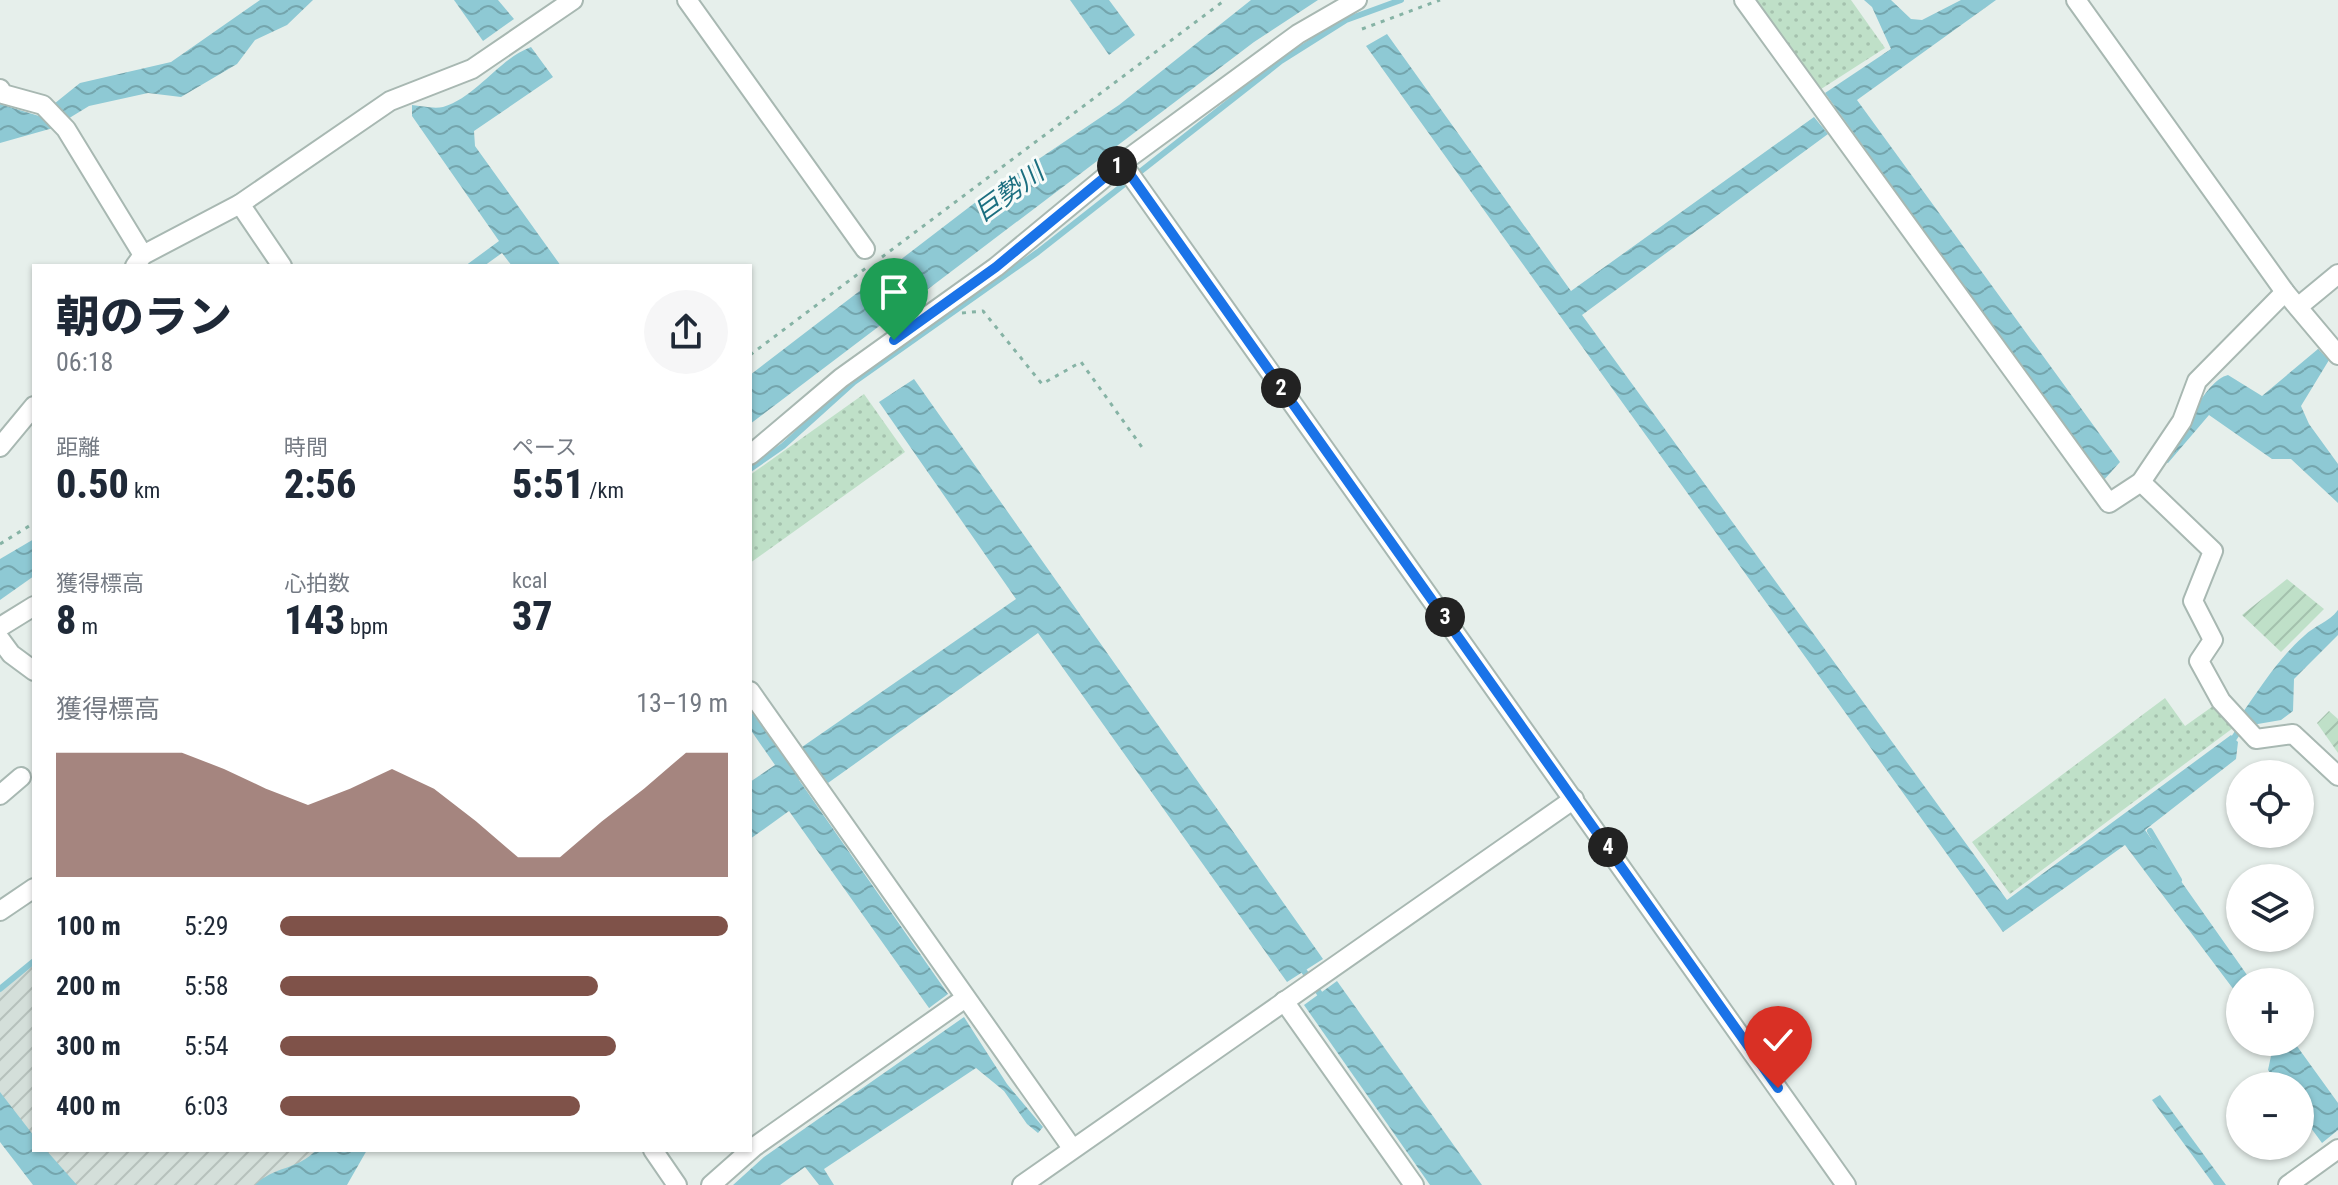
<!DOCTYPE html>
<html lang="ja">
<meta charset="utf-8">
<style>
body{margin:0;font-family:"Roboto Condensed","Noto Sans JP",sans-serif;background:#f6f6f7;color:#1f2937;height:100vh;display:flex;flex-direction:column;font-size:30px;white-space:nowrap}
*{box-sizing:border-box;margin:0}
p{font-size:26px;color:#747a83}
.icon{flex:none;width:44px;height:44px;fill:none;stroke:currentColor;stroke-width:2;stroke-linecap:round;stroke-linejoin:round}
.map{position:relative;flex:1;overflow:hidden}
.details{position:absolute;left:32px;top:264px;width:720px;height:888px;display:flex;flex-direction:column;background:#fff;border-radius:0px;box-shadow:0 2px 6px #0004}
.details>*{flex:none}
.buttons{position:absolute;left:2226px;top:760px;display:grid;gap:16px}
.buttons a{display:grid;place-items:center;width:88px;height:88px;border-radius:50%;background:#fff;box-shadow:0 2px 6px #0004;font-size:40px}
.pin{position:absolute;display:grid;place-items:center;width:68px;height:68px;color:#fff;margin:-82px -34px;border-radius:50% 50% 50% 0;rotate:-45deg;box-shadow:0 0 8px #0007}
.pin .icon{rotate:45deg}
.km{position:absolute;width:40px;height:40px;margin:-20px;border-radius:50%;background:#222;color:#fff;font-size:22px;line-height:40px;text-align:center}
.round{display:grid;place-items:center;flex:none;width:84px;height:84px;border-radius:42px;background:#f6f6f7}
.overview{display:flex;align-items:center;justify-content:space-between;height:136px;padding:0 24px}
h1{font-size:44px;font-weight:800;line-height:60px}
.stats{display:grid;grid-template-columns:repeat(3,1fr);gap:12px;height:136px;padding:8px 24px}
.stats div{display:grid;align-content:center}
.stats b{font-size:40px;font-weight:800}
.stats small{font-size:22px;font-weight:400}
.stats p{font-size:22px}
.chart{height:224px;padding:16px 24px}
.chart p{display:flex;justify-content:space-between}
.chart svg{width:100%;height:144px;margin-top:8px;fill:#7f5249;opacity:.7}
ul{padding:0 24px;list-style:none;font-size:26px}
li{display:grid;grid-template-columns:128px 96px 1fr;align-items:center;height:60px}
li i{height:20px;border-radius:10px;background:#7f5249}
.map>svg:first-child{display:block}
.industrial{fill:url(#industrial-furrows)}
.grass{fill:url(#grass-dots)}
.garden{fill:url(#garden-furrows)}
.water{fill:url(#water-waves)}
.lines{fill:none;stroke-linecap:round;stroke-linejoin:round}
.stream{stroke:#8ec9d4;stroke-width:6}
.street-casing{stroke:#a8b8b2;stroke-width:22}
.path{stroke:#86b3a5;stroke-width:3;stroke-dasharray:4 6;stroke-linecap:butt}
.street{stroke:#fff;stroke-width:18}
.route-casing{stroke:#fff;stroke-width:16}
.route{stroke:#1a73e8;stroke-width:10}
.labels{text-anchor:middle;stroke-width:6;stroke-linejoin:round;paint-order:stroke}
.water-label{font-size:26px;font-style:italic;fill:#1c6f80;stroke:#f7fbf9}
</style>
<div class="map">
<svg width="2338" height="1185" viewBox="0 0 2338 1185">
<defs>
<pattern id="industrial-furrows" width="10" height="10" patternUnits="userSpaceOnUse" patternTransform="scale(2)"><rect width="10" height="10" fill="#d4dfda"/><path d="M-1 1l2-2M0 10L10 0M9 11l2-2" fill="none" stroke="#b6c1bc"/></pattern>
<pattern id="grass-dots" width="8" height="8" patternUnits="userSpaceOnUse" patternTransform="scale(2)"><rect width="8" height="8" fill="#bfe0c8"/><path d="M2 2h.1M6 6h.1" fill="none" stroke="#a4c1ad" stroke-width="1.8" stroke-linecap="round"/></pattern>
<pattern id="garden-furrows" width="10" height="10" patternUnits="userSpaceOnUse" patternTransform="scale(2)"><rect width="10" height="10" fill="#bfe0c8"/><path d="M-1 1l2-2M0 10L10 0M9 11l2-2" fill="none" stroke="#a4c1ad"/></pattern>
<pattern id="water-waves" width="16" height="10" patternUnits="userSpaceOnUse" patternTransform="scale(2)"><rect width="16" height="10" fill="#8ec9d4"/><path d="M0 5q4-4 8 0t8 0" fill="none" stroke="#74a5ad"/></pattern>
</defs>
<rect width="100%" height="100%" fill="#e6efeb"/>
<!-- industrial -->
<polygon class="industrial" points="34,961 34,1150 327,1150 302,1185 61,1185 0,1113 0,989"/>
<!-- grass -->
<g class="grass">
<polygon points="1753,0 1851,0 1885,48 1818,91"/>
<polygon points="864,394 905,452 750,563 750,475"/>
<polygon points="2165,698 2185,726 2216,704 2233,728 2010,894 1972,842"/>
</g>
<!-- garden -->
<g class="garden">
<polygon points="2287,579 2324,609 2281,652 2242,615"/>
<polygon points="2329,711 2338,719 2338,753 2317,723"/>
</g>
<!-- water -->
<g class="water">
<polygon points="260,0 313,0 287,25 255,40 237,64 181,97 148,93 89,106 53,128 0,143 0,104 39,116 80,83 171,62"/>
<polygon points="454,0 498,0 514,19 483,41"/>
<polygon points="1070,0 1109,0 1135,35 1109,55"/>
<polygon points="1251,0 1318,0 1254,42 750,424 750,375 985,195 1119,105"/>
<polygon points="1864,0 1891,0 1911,19 1922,20 1961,0 1996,0 1857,100 2120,462 2103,481 1825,93 1891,49 1872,7"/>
<polygon points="1387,34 1571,291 1814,117 1828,134 1582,315 2007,900 2231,735 2238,742 2236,759 2145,830 2252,982 2240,982 2240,998 2125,845 2003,932 1366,46"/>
<path d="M531,47L553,77L474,131L475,146L561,266H512L502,253L484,266H465L499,241L412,116V105C421,106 434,109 443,107C478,96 497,60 531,47Z"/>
<path d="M2318,349L2329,360L2301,406L2309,424L2338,464V503L2291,459H2272L2209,415L2168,463L2164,462C2178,440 2205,380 2228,375L2262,396Z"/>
<polygon points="914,379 1323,959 1287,982 1038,633 828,783 816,767 799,780 948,994 929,1008 789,811 750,839 750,782 775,765 750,729 750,710 797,774 811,760 802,747 1016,599 879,402"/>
<polygon points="34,539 34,576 0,600 0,559"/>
<path d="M2338,610V635L2294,679L2293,711L2281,720L2252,725L2241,715C2261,687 2278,659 2304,636C2315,625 2328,623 2338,610Z"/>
<polygon points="1337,981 1482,1185 1430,1185 1304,1005"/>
<polygon points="964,1017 1007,1084 1043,1127 1038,1133 1027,1124 1004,1091 976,1068 824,1169 834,1185 819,1185 805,1167 780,1185 733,1185 764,1157"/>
<polygon points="2263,1042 2294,1042 2338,1103 2338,1130 2322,1143 2300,1113 2300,1086 2280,1086 2268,1070 2271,1056"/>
<polygon points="0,1092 34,1136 34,1150 46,1150 77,1185 33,1185 0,1142"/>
<polygon points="2160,1095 2226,1185 2214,1185 2152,1100"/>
<path d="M316,1150H367L347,1185H255C274,1166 298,1170 316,1150Z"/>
</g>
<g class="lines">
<!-- stream -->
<g class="stream">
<polyline points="750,469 783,446 854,382 1038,252 1281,61 1346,20 1401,0"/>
<polyline points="2234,738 2242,726"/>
<polyline points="2150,831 2179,880"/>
<polyline points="1304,971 1320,994"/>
<polyline points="0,989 34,961"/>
</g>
<defs>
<g id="street">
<polyline points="687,0 865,249"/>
<polyline points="1744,0 2109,503 2141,482 2182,421 2197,381 2285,292"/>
<polyline points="2076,0 2285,292 2338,355"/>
<polyline points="0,89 3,94 43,105 66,129 143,255"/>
<polyline points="1122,163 1846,1185"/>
<polyline points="240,204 282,266"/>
<polyline points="135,266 143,255 240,204 390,101 472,69 573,0"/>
<polyline points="2298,307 2338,274"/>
<polyline points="0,447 34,406"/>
<polyline points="750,455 841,378 996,267 1122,163 1298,34 1357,0"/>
<polyline points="2141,482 2213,551 2193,601 2213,640 2199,661 2221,701 2256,739 2293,734 2338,776"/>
<polyline points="0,627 34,606"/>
<polyline points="0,639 11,654 34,671"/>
<polyline points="750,691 1072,1148"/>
<polyline points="0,795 21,777"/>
<polyline points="0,911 34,888"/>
<polyline points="1284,1001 1414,1185"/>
<polyline points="653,1150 677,1185"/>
<polyline points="711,1185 754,1147 964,999"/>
<polyline points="1022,1185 1574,799"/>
<polyline points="2288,1185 2338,1149"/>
</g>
</defs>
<!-- street casing -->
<use href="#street" class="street-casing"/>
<!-- path -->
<g class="path">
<polyline points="1362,29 1440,0"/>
<polyline points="882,257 1225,0"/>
<polyline points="962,313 983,311 1042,384 1081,362 1144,450"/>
<polyline points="750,355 866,268"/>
<polyline points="0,544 34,523"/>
</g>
<!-- street -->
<use href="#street" class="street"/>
</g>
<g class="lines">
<defs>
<polyline id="route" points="894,340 996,267 1122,163 1778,1088"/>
</defs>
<!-- route casing -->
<use href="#route" class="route-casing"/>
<!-- route -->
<use href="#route" class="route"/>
</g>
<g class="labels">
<!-- water labels -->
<g class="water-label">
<text transform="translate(1009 192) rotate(-36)" y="9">巨勢川</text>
</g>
</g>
</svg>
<div class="buttons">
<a><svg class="icon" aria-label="locate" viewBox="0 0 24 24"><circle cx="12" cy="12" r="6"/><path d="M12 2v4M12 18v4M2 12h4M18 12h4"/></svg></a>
<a><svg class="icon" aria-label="layers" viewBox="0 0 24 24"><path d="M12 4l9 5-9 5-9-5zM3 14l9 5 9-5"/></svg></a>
<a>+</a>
<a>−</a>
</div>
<div class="pin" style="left:894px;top:340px;background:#1e9e55"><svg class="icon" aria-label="arrive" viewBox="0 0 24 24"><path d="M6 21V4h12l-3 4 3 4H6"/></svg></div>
<div class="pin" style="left:1778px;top:1088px;background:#d93025"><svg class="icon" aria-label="check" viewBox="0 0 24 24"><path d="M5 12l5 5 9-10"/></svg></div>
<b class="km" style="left:1117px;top:166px">1</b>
<b class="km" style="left:1281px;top:388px">2</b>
<b class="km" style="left:1445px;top:617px">3</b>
<b class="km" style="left:1608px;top:847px">4</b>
<section class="details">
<div class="overview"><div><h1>朝のラン</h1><p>06:18</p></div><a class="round"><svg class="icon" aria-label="share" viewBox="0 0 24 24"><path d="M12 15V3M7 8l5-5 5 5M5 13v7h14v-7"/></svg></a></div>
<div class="stats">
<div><p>距離</p><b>0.50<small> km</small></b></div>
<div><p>時間</p><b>2:56</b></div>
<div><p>ペース</p><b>5:51<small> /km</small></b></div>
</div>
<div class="stats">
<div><p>獲得標高</p><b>8<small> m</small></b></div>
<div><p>心拍数</p><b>143<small> bpm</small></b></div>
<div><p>kcal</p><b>37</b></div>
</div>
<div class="chart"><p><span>獲得標高</span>13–19 m</p>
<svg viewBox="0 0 160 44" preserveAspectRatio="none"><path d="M0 44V6L10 6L20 6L30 6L40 11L50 17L60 22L70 17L80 11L90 17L100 27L110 38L120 38L130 27L140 17L150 6L160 6V44z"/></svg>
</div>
<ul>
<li><b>100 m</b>5:29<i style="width:100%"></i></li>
<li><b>200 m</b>5:58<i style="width:71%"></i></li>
<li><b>300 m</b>5:54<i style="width:75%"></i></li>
<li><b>400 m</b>6:03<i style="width:67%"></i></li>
</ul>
</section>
</div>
